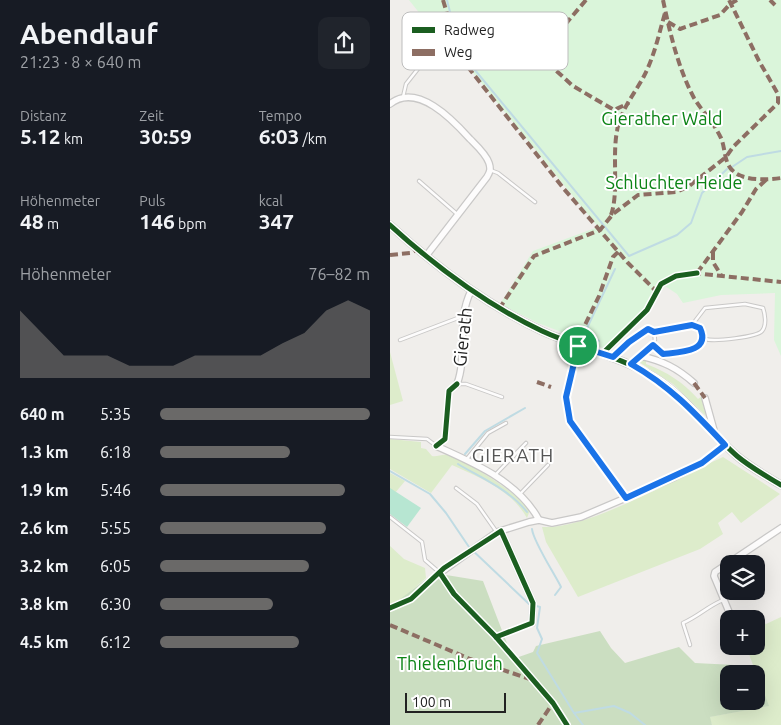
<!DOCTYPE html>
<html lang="de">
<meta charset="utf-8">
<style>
body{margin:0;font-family:Ubuntu,sans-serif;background:#20242c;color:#f1f3f6;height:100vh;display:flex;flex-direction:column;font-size:19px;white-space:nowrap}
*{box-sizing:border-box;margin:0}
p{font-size:16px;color:#9ea1a6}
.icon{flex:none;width:28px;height:28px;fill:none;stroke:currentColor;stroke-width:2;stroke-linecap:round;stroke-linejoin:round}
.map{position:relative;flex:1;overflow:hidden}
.details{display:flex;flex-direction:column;background:#171b24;width:390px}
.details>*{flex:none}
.controls{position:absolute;left:330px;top:555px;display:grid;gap:10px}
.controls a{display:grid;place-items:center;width:45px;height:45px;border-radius:10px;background:#171b24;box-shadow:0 5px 20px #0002;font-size:25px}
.scale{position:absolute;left:15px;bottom:12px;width:101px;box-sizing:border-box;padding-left:5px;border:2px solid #222;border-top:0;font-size:14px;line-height:18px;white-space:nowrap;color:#222;-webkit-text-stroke:4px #fff;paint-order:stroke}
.pin{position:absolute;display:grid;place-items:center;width:42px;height:42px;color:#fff;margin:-21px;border:2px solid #fff;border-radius:50%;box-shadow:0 1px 5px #0007}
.round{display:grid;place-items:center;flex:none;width:52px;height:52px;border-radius:10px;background:#20242c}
.head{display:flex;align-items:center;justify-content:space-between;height:85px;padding:0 20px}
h1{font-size:28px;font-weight:600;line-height:38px}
.figures{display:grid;grid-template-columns:repeat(3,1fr);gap:8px;height:85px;padding:5px 20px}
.figures div{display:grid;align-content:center}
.figures b{font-size:21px;font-weight:600}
.figures small{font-size:14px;font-weight:400}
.figures p{font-size:14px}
.chart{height:140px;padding:10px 20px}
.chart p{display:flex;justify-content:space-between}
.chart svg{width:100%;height:90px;margin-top:5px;fill:#6a6968;opacity:.7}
ul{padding:0 20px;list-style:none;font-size:16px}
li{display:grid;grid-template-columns:80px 60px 1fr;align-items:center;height:38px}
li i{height:12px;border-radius:6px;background:#6a6968}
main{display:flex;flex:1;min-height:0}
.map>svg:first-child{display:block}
.grass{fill:#ddeccb}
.forest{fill:#cbdec1;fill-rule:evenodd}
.park{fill:#daf5da}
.pitch{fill:#b7e6d2}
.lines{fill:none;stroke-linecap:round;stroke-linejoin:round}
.stream{stroke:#bfdbe3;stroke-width:2}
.service-casing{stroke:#c9c8c7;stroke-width:4.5}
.minor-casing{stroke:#c9c8c7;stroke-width:8}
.tertiary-casing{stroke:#c9c8c7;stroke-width:9}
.service{stroke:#fdfcfc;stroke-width:2.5}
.minor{stroke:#fdfcfc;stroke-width:5.5}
.tertiary{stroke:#fdfcfc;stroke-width:7}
.quiet{stroke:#8d6e63;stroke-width:4;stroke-dasharray:8 4;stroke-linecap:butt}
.cycleway-casing{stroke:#fff;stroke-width:8}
.cycleway{stroke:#1b5e20;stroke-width:5}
.route-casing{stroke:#fff;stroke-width:10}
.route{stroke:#1a73e8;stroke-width:6}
.labels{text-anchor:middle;stroke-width:4;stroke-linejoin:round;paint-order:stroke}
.park-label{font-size:18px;fill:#0c8416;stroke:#fff}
.street-label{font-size:18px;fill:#222;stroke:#fff}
.neighbourhood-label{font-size:19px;letter-spacing:1px;fill:#555;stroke:#fff}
.key{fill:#fff;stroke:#bdbdbd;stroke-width:1}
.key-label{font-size:14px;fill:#222}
</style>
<main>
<section class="details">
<div class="head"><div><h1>Abendlauf</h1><p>21:23 · 8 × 640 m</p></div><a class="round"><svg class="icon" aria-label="share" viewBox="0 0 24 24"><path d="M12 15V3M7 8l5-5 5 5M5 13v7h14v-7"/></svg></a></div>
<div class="figures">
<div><p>Distanz</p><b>5.12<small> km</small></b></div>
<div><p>Zeit</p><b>30:59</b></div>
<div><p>Tempo</p><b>6:03<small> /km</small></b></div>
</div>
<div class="figures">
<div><p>Höhenmeter</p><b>48<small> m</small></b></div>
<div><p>Puls</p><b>146<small> bpm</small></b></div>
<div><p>kcal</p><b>347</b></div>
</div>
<div class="chart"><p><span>Höhenmeter</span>76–82 m</p>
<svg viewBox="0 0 160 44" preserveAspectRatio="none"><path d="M0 44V11L10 22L20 33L30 33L40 33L50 38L60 38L70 38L80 33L90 33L100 33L110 33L120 27L130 22L140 11L150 6L160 11V44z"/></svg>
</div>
<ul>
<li><b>640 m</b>5:35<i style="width:100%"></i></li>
<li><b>1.3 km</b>6:18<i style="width:62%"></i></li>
<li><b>1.9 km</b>5:46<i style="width:88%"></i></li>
<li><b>2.6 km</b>5:55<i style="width:79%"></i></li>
<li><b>3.2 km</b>6:05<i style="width:71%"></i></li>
<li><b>3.8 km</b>6:30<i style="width:54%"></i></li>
<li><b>4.5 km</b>6:12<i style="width:66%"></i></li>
</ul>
</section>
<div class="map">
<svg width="391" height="725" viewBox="0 0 391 725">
<rect width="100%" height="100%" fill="#f0eeeb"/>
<!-- grass -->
<g class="grass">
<polygon points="0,352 13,401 0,405"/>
<path d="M253,358L256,359V364C277,372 293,382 308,399L311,397L316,416L283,384L249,362Z"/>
<path d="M0,439L31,442V448L36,449L42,456C47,457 52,454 57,455C76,460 129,494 140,510L137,518C121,490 91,478 62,465L41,493L0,469Z"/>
<path d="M333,457L390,494L351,523L342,512L328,523L333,534L310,549L188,597L156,542L152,527C198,530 288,477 333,457Z"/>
<polygon points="0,473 15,481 0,499"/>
<polygon points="0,546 14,559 35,568 36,578 2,607 0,607"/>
<polygon points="391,617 391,725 322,725 319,717 378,706 356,646 366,646 366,623 370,621 376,624"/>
</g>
<!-- forest -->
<path class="forest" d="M44,573L93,581L123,659L143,652L146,646L210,631L221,648L235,663L289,647L305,663L364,666L379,706L320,717L322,725H0V607ZM339,674H366V701H339Z"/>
<!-- park -->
<polygon class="park" points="19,0 391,0 391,356 384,340 385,293 331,295 293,303 287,294 275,286 258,311 224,347 218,350 148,323 110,304 143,251 208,227 71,58 66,59"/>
<!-- pitch -->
<polygon class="pitch" points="0,488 31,508 17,527 0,514"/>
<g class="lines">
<!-- stream -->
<g class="stream">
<polyline points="57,0 70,52 239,256 287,235 301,223 312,193 337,169"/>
<polyline points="342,167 357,157 391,151"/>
<polyline points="209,341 199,335 197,328 225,269"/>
<polyline points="75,454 95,431 135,408"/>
<path d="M68,464C91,478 120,490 137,512"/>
<polyline points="0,471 40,494 56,513 79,547 139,604 150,607 147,628 152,639 147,653 184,713 224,706 240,713 255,725"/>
<path d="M142,529C143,541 164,573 171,587L165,595"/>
<polyline points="184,713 193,725"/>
</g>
<defs>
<g id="service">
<polyline points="13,97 16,84 31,65"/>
<polyline points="100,170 108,173 145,202"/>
<polyline points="29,181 67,214"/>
<path d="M264,332L302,325L310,328L315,339C324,342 367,337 372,331C377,325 375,314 373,308L355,304L315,308L302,325"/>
<polyline points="10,340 73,316"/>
<path d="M263,345L273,354C287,352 307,353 314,338"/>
<polyline points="223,357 239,342 258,329 264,332 265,340 252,355"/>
<polyline points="68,384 76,384 112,397"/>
<polyline points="0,437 37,439 45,445"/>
<polyline points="76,460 98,433 116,423"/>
<polyline points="106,474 136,443"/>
<polyline points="66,488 87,504 106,531"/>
<polyline points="130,494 158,465"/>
<polyline points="0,517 32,542 35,560 50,573"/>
<path d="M300,645L293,623C309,616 318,606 333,600"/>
</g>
<g id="minor">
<path d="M0,104C27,82 63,120 80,139C87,146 96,154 99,163C101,169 100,172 97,177L36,256"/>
<polyline points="188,346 176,397 180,421 236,498"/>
<path d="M241,364L251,356C273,361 287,368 304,383"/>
<path d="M67,384C78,355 66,320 81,291"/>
<polyline points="315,398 325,434"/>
<path d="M46,446C84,463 129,482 149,520"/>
<polyline points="111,531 143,603 142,623"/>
<polyline points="50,573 107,532 139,522 149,520 162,523 191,517 285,477 312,463 335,445"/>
<polyline points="342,619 324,576 325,572 391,528"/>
</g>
<path id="tertiary" d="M0,225C46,267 95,304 152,331C189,348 229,356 264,377C297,397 318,431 347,456C360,467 376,476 391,485"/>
</defs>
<!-- service casing -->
<use href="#service" class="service-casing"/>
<!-- minor casing -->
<use href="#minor" class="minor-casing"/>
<!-- tertiary casing -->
<use href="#tertiary" class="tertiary-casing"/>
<!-- service -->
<use href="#service" class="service"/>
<!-- minor -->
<use href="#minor" class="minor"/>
<!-- tertiary -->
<use href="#tertiary" class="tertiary"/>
<!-- quiet -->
<g class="quiet">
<polyline points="53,0 70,57 174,189 238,263 267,292"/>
<polyline points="196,0 149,55 183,86 224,110 239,103"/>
<path d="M273,0C280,33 288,68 304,98C312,111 323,122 330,136C336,147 333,162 343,171C353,181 378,180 391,178"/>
<polyline points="380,0 385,5"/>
<polyline points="278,22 290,29 330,15 340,4 347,0"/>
<path d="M221,215C229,193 222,157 227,131C230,111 245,93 254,76C264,57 269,34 275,13"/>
<polyline points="323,252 323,262 331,275"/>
<polyline points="0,255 21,253 28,249"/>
<polyline points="303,273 391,282"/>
<polyline points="307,273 352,212 366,189 376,180"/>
<polyline points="109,309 144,256 210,230 223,214 248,195 286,192 298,187 336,157 343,147 388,103 388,94 369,61 339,0"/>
<polyline points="197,348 195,325 209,296 223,257 229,251"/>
<polyline points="147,382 161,387"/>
<polyline points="304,383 315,398"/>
<polyline points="0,625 80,659 140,679"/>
<polyline points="148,725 163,703"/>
</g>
<defs>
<g id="cycleway">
<path d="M0,225C46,267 95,304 152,331C189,348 229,356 264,377C297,397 318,431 347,456C360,467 376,476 391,485"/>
<polyline points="213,353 257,310 271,284 286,276 307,273"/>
<polyline points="46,446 55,439 59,391 67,384"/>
<polyline points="50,573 64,594 106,637 163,703 177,725"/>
<polyline points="0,608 21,599 54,568 111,531 143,603 142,623 106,637"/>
</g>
</defs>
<!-- cycleway casing -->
<use href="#cycleway" class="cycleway-casing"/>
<!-- cycleway -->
<use href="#cycleway" class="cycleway"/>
</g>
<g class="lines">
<defs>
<path id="route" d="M302,325L310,328C321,352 290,352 273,354L263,345L241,364C280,386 305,413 335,445L312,463L236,498L180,421L176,397L188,346L223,357L239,342L258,329L264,332Z"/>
</defs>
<!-- route casing -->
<use href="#route" class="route-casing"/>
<!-- route -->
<use href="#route" class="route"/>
</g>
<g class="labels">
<!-- park labels -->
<g class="park-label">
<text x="272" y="125">Gierather Wald</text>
<text x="284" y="189">Schluchter Heide</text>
<text x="60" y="670">Thielenbruch</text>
</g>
<!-- street labels -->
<g class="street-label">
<text transform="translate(73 337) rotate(-84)" y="6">Gierath</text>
</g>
<!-- neighbourhood labels -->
<g class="neighbourhood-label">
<text x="123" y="462">GIERATH</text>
</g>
</g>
<!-- legend -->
<rect x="12" y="12" width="166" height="58" rx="8" class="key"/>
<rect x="22" y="27" width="23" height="6" fill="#1b5e20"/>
<rect x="22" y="49" width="23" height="7" fill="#8d6e63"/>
<g class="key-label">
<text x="54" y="35">Radweg</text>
<text x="54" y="57">Weg</text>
</g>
</svg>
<div class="controls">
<a><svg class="icon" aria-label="layers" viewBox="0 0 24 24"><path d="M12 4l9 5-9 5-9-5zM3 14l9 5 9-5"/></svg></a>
<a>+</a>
<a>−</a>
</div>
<div class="scale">100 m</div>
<div class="pin" style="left:188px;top:346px;background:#1e9e55"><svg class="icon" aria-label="arrive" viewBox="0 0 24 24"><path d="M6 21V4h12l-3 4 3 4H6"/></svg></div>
</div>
</main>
